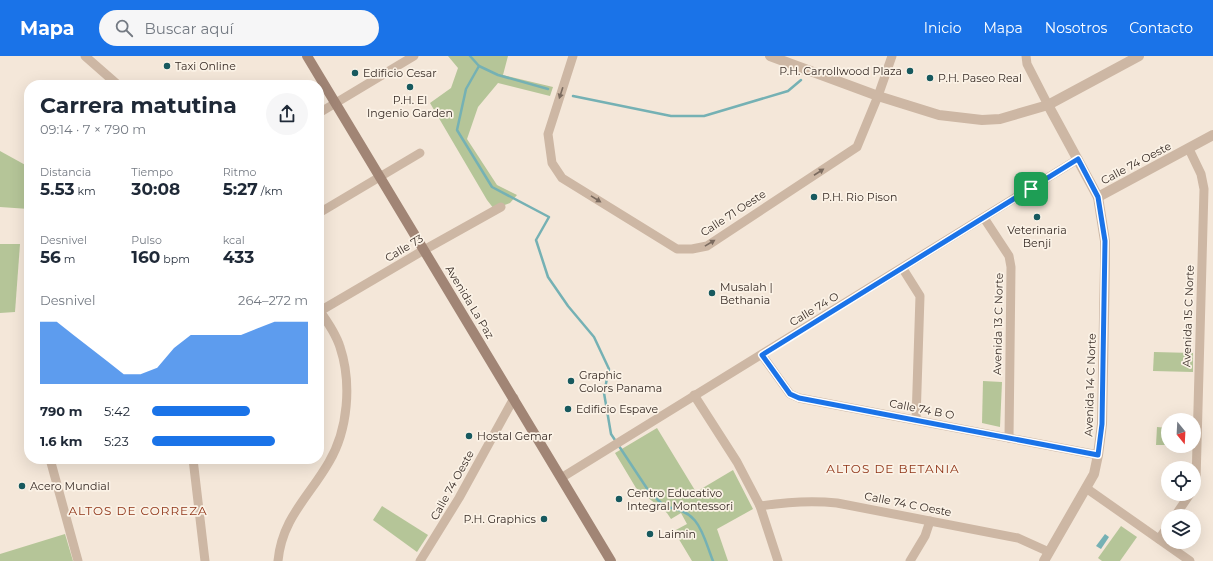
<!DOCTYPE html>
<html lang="es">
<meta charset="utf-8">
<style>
body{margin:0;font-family:Montserrat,sans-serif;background:#f6f6f7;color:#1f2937;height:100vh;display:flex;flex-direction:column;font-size:15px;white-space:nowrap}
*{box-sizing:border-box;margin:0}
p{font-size:13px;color:#747a83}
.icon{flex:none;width:22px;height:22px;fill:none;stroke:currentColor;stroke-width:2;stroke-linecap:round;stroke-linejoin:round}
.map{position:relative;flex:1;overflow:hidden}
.panel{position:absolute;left:24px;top:24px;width:300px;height:384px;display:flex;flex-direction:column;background:#fff;border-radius:16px;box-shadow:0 4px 16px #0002}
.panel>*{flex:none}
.needle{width:26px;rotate:162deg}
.fabs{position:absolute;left:1161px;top:357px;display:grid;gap:8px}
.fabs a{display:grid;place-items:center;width:40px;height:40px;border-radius:50%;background:#fff;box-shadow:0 4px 16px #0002;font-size:20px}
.pin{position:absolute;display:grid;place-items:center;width:34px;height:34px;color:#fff;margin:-17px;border-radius:8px;box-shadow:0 2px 6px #0006}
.round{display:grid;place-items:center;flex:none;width:42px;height:42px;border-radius:21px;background:#f6f6f7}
.summary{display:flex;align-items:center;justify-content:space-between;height:68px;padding:0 16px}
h1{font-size:22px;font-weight:700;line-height:30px}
.figures{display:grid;grid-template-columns:repeat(3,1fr);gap:6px;height:68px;padding:4px 16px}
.figures div{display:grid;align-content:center}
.figures b{font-size:17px;font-weight:700}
.figures small{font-size:11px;font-weight:400}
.figures p{font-size:11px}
.chart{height:112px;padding:8px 16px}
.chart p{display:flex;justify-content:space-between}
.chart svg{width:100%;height:72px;margin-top:4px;fill:#1a73e8;opacity:.7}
ul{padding:0 16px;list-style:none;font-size:13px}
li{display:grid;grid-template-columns:64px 48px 1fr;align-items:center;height:30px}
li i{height:10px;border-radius:5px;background:#1a73e8}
header{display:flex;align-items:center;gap:24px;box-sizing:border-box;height:56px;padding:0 20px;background:#1a73e8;color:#fff}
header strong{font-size:19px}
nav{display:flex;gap:22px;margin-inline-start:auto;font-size:14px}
.search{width:280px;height:36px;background:#f6f6f7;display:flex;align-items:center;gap:10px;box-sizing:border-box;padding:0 14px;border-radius:22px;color:#747a83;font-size:15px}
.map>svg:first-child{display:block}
.green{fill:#b5c598}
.water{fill:#75b1b4}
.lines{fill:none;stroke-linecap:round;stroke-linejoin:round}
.stream{stroke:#75b1b4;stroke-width:2.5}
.minor{stroke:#cdb7a4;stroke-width:9}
.tertiary{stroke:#cdb7a4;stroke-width:10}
.secondary{stroke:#a18575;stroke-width:10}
.oneway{fill:#7b6b5f}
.route-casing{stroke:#fff;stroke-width:8}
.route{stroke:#1a73e8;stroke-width:5}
.poi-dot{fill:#17595e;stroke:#fbf2e6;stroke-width:1.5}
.labels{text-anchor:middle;stroke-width:3.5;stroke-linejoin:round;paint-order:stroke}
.poi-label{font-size:11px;fill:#382c26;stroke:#fbf2e6;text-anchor:start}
.street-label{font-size:11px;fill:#382c26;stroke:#fbf2e6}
.neighbourhood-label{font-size:12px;letter-spacing:1px;fill:#8f3417;stroke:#fbf2e6}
</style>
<header>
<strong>Mapa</strong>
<div class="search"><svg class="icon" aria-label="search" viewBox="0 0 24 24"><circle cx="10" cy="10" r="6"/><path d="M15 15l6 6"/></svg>Buscar aquí</div>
<nav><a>Inicio</a><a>Mapa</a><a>Nosotros</a><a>Contacto</a></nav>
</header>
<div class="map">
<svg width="1213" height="505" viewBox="0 0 1213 505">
<rect width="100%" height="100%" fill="#f4e7d9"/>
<!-- green -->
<g class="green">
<polygon points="448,0 508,0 503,19 553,31 550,40 498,27 478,51 467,83 497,129 517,139 510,147 494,153 487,144 430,47 451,32 458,12"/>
<polygon points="0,95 29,111 29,153 0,151"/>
<polygon points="0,188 20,188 15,256 0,257"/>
<polygon points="1154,296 1193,297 1193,316 1153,315"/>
<polygon points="983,325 1002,326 1000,371 982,367"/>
<polygon points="1157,371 1168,372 1168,389 1156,389"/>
<polygon points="657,372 696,436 733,414 753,453 717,473 728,505 692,505 674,475 687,468 681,457 671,463 667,457 636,432 615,397"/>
<polygon points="382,450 428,479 417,496 373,464"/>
<polygon points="1121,470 1137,481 1120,505 1102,505 1098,502"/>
<polygon points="65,478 73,505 0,505 0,498"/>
</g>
<!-- water -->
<polygon class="water" points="1105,478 1109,481 1101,493 1096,490"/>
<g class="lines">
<!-- stream -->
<g class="stream">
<path d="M470,0L479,10L466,33L457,74L492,131L549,161L536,184L548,221L568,250L594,281L609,313L604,337L611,378L648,434L665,451C700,454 702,477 713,505"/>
<polyline points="479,10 498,19 548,33"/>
<polyline points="573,40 671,60 704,60 788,35 801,24"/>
</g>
<!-- minor -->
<g class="minor">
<polyline points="85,0 118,29"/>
<polyline points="573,0 548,78 552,107 562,122 677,193 692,193 707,190 857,91 878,40 892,0"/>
<polyline points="1026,0 1027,8 1048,49"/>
<polyline points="319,57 414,0"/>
<polyline points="1189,93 1201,118 1204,133 1196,425 1194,431"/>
<polyline points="319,157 420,97"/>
<polyline points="984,162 1009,200 1011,211 1009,382"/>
<polyline points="903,213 920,240 916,364"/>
<polyline points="320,255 424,194 501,151"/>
<polyline points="762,299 790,338 799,342 1098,399"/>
<polyline points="694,339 737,406 760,450 778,505"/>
<polyline points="50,403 78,505"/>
<polyline points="193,403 205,505"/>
<polyline points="561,422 1078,103"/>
<polyline points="1086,432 1190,505"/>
<path d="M760,450C786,446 810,444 837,447L1018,482L1049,496"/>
<polyline points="1175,460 1190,438"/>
<polyline points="1159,483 1168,470"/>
<path d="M278,505C282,462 309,441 329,406C348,374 352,327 340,291C336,278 327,265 319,254"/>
<polyline points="420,505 459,442 514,342"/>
<polyline points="910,505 925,480 930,465"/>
</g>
<!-- tertiary -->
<g class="tertiary">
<polyline points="770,0 878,40 939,59 982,64 1000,63 1048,49 1139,0"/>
<polyline points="1098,141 1213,79"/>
<polyline points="1044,505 1094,418 1098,399 1102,368 1105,209 1105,185 1098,141 1048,49"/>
</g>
<!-- secondary -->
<polyline class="secondary" points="307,0 611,505"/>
</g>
<!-- one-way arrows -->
<defs><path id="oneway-solid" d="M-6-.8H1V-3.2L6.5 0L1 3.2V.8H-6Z"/></defs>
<g class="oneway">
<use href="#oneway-solid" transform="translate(561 37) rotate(108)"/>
<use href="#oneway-solid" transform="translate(819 116) rotate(-33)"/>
<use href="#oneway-solid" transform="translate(596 143) rotate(32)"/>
<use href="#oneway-solid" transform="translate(710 187) rotate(-31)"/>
</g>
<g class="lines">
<defs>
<polygon id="route" points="1078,103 1098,141 1105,185 1102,368 1098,399 799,342 790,338 762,299"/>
</defs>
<!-- route casing -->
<use href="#route" class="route-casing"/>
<!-- route -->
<use href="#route" class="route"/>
</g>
<!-- markers -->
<g class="poi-dot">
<circle cx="167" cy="10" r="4"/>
<circle cx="910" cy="15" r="4"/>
<circle cx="355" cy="17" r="4"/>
<circle cx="930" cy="22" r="4"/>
<circle cx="410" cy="31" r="4"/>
<circle cx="814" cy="141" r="4"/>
<circle cx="1037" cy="161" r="4"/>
<circle cx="712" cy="237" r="4"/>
<circle cx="571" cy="325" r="4"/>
<circle cx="568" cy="353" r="4"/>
<circle cx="469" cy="380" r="4"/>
<circle cx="22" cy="430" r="4"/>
<circle cx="619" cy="443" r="4"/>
<circle cx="544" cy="463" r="4"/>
<circle cx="650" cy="478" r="4"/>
</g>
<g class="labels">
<!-- poi labels -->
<g class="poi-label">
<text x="175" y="14">Taxi Online</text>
<text x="902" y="19" text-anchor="end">P.H. Carrollwood Plaza</text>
<text x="363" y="21">Edificio Cesar</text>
<text x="938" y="26">P.H. Paseo Real</text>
<text x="410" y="48" text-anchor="middle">P.H. El<tspan x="410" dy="13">Ingenio Garden</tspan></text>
<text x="822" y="145">P.H. Rio Pison</text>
<text x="1037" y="178" text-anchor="middle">Veterinaria<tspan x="1037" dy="13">Benji</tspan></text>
<text x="720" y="235">Musalah |<tspan x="720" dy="13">Bethania</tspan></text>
<text x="579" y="323">Graphic<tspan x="579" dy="13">Colors Panama</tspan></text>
<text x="576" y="357">Edificio Espave</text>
<text x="477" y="384">Hostal Gemar</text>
<text x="30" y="434">Acero Mundial</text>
<text x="627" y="441">Centro Educativo<tspan x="627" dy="13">Integral Montessori</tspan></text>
<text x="536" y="467" text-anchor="end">P.H. Graphics</text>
<text x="658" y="482">Laimin</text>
</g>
<!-- street labels -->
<g class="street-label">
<text transform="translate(1136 107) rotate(-28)" y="4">Calle 74 Oeste</text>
<text transform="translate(733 157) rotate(-33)" y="4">Calle 71 Oeste</text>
<text transform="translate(404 192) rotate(-31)" y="4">Calle 73</text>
<text transform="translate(470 246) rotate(59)" y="4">Avenida La Paz</text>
<text transform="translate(814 253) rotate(-31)" y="4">Calle 74 O</text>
<text transform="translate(1188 260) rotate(-88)" y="4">Avenida 15 C Norte</text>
<text transform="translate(998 268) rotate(-89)" y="4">Avenida 13 C Norte</text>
<text transform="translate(1090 329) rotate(-88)" y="4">Avenida 14 C Norte</text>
<text transform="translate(922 353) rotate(11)" y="4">Calle 74 B O</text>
<text transform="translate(452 429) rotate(-61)" y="4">Calle 74 Oeste</text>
<text transform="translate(908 448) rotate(11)" y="4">Calle 74 C Oeste</text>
</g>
<!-- neighbourhood labels -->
<g class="neighbourhood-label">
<text x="893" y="417">ALTOS DE BETANIA</text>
<text x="138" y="459">ALTOS DE CORREZA</text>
</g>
</g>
</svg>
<div class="fabs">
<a><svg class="needle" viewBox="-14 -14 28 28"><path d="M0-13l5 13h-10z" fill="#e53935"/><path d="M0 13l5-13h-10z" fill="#747a83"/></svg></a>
<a><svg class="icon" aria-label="locate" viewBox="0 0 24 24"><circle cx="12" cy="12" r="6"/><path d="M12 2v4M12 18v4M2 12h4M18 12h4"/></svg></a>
<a><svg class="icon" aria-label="layers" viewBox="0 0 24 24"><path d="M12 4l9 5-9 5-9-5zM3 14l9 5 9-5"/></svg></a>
</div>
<div class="pin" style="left:1031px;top:133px;background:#1e9e55"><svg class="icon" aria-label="arrive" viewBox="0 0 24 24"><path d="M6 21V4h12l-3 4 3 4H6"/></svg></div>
<section class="panel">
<div class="summary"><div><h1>Carrera matutina</h1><p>09:14 · 7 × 790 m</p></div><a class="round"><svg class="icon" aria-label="share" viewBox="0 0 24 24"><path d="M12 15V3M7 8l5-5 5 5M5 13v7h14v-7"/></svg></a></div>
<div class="figures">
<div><p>Distancia</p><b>5.53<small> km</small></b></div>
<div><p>Tiempo</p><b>30:08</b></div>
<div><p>Ritmo</p><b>5:27<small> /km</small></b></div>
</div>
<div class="figures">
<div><p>Desnivel</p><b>56<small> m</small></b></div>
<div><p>Pulso</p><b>160<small> bpm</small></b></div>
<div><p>kcal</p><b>433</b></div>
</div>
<div class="chart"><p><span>Desnivel</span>264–272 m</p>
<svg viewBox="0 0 160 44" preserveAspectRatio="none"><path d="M0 44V6L10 6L20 14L30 22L40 30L50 38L60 38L70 34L80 22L90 14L100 14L110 14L120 14L130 10L140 6L150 6L160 6V44z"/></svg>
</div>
<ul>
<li><b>790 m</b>5:42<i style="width:63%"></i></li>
<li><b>1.6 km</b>5:23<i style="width:79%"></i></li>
</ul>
</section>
</div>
